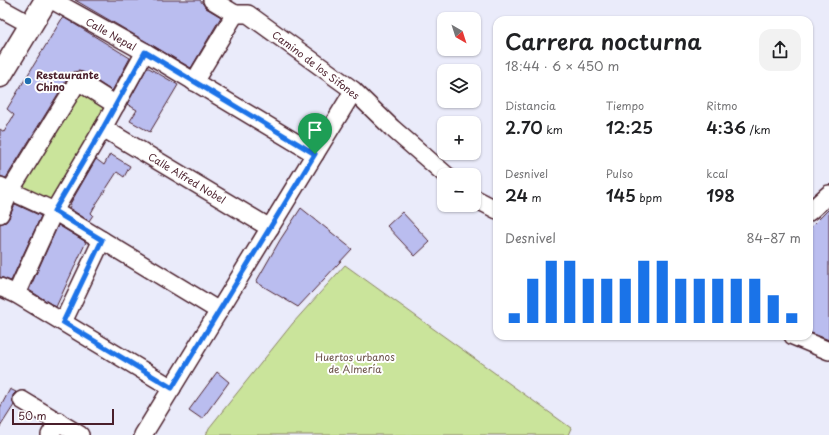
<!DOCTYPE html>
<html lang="es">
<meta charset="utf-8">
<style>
body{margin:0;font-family:"Playpen Sans",sans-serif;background:#f2f2f2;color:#202124;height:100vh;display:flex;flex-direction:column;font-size:15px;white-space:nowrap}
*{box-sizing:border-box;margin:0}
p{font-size:13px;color:#757577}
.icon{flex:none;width:22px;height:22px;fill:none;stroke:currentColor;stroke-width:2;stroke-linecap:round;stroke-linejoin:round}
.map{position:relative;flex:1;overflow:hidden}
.panel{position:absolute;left:493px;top:16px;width:320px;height:324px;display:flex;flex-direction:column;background:#fff;border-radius:12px;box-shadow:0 1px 3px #0004}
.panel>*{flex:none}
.needle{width:26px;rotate:141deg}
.buttons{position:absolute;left:437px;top:12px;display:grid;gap:8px}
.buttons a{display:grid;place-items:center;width:44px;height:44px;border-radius:8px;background:#fff;box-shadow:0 1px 3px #0004;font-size:20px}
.scale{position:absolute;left:12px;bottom:10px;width:102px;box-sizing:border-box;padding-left:4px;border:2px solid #4a1f2b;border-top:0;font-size:11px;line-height:14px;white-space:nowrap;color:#4a1f2b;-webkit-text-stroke:3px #fff;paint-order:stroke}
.pin{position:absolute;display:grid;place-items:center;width:34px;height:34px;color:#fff;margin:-41px -17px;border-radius:50% 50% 50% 0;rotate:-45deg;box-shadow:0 0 4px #0007}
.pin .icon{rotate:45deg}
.round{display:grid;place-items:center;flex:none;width:42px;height:42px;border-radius:12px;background:#f2f2f2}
.overview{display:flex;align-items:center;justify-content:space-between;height:68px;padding:0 12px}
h1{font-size:22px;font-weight:600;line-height:30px}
.metrics{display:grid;grid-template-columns:repeat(3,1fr);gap:6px;height:68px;padding:4px 12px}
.metrics div{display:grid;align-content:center}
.metrics b{font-size:17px;font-weight:600}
.metrics small{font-size:11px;font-weight:400}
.metrics p{font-size:11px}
.chart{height:112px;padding:8px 12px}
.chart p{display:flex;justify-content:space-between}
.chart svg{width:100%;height:72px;margin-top:4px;stroke:#1a73e8;stroke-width:6}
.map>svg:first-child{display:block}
.green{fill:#cae49b;stroke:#8a8263}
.building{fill:#babdef;stroke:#4a1f2b}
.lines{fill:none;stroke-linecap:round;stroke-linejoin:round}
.minor-casing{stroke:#4a1f2b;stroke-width:20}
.major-casing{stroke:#4a1f2b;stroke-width:25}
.minor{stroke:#fff;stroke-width:17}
.major{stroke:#fff;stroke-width:22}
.route-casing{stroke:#fff;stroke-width:8}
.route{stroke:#1a73e8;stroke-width:5}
.poi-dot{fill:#1f6fb2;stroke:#fff;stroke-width:1.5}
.labels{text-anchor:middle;stroke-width:4;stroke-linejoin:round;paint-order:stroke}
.street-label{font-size:10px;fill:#4a1f2b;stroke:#fff}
.poi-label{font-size:10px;font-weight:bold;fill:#4a1f2b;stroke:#fff;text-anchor:start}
.park-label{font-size:10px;fill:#6a5047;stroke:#fff}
</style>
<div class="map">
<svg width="829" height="435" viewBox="0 0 829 435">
<rect width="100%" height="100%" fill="#eaebfa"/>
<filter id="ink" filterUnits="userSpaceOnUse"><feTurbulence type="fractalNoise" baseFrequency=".025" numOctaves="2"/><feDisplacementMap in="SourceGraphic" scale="8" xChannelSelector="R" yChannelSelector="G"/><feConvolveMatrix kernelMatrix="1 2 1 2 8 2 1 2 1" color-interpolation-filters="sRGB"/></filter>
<g filter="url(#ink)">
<!-- green -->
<g class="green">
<polygon points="78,81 116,105 54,211 10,191"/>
<polygon points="345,265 571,428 568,435 206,435 209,428 293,323"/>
</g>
<!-- building -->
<g class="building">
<polygon points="75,0 200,0 206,8 221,17 191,68"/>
<polygon points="63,17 130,58 112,91 83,72 78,71 71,73 6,178 0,176 0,129 4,132 14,115 7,109"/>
<polygon points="147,68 149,68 178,85 150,132 130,121 137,110 127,104"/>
<polygon points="110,154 130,166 124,177 117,172 95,206 91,213 93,215 89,221 69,208 71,204 70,204 96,159 104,165"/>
<polygon points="15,204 41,216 11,281 0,277 0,224 6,222 9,218"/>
<polygon points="301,208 352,249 298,307 256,282 280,240"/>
<polygon points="829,209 829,340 809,332 809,229"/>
<polygon points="402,212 430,242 415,256 387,226"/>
<polygon points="58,225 86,242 56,307 29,290"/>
<polygon points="217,372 229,382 202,419 189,410"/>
<polygon points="10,389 16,392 13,395 12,399 14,405 0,427 0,408"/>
</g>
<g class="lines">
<defs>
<g id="minor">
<polyline points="52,0 145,52 315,154"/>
<polyline points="212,0 235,14"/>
<polyline points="0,8 20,19"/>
<polyline points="235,14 248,14 353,90 392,128 446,175"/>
<polyline points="194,82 235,14"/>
<polyline points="103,128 270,228"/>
<polyline points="0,186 54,211 219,311"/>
<polyline points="474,198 497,210"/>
<polyline points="809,212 829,194"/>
<polyline points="0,214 10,191 78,81 116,105"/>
<polyline points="0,287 16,294 172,388"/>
<polyline points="16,294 54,211 103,128 145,52"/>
<polyline points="63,322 102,240"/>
<polyline points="793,336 829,351"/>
<polyline points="22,400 80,435"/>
<polyline points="50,435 58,421"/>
<polyline points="143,435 348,100 353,90"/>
</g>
<polyline id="major" points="0,76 46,0"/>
</defs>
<!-- minor casing -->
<use href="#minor" class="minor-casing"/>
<!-- major casing -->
<use href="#major" class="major-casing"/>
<!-- minor -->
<use href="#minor" class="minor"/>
<!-- major -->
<use href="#major" class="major"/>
</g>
</g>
<g class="lines" filter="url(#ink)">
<defs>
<polygon id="route" points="145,52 315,154 172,388 63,322 102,240 54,211 103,128"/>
</defs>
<!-- route casing -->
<use href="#route" class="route-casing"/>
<!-- route -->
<use href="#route" class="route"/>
</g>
<!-- markers -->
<circle class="poi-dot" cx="28" cy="81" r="4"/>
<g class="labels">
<!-- street labels -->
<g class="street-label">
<text transform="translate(111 34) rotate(29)" y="4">Calle Nepal</text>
<text transform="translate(316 65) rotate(37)" y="4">Camino de los Sifones</text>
<text transform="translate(187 178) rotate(31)" y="4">Calle Alfred Nobel</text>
</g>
<!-- poi labels -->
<g class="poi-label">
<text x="36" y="79">Restaurante<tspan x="36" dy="12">Chino</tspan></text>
</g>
<!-- park labels -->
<g class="park-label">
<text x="355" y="361">Huertos urbanos<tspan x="355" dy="12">de Almería</tspan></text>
</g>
</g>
</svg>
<div class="buttons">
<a><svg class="needle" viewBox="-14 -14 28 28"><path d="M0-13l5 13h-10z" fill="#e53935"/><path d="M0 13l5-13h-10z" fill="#757577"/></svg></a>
<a><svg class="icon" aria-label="layers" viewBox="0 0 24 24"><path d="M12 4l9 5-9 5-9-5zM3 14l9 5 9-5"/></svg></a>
<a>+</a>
<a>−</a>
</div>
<div class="scale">50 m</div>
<div class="pin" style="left:315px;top:154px;background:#1e9e55"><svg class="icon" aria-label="arrive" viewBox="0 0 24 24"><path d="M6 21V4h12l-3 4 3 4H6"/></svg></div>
<section class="panel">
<div class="overview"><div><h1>Carrera nocturna</h1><p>18:44 · 6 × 450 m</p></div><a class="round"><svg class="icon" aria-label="share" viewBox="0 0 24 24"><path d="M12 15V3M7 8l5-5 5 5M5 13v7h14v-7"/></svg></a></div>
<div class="metrics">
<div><p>Distancia</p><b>2.70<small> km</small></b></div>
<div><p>Tiempo</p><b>12:25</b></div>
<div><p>Ritmo</p><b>4:36<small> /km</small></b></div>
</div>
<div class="metrics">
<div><p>Desnivel</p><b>24<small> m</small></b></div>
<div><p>Pulso</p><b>145<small> bpm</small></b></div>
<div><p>kcal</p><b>198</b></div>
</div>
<div class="chart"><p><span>Desnivel</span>84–87 m</p>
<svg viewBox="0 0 160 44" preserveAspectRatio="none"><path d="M5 44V38M15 44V17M25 44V6M35 44V6M45 44V17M55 44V17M65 44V17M75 44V6M85 44V6M95 44V17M105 44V17M115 44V17M125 44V17M135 44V17M145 44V27M155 44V38"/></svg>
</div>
</section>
</div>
